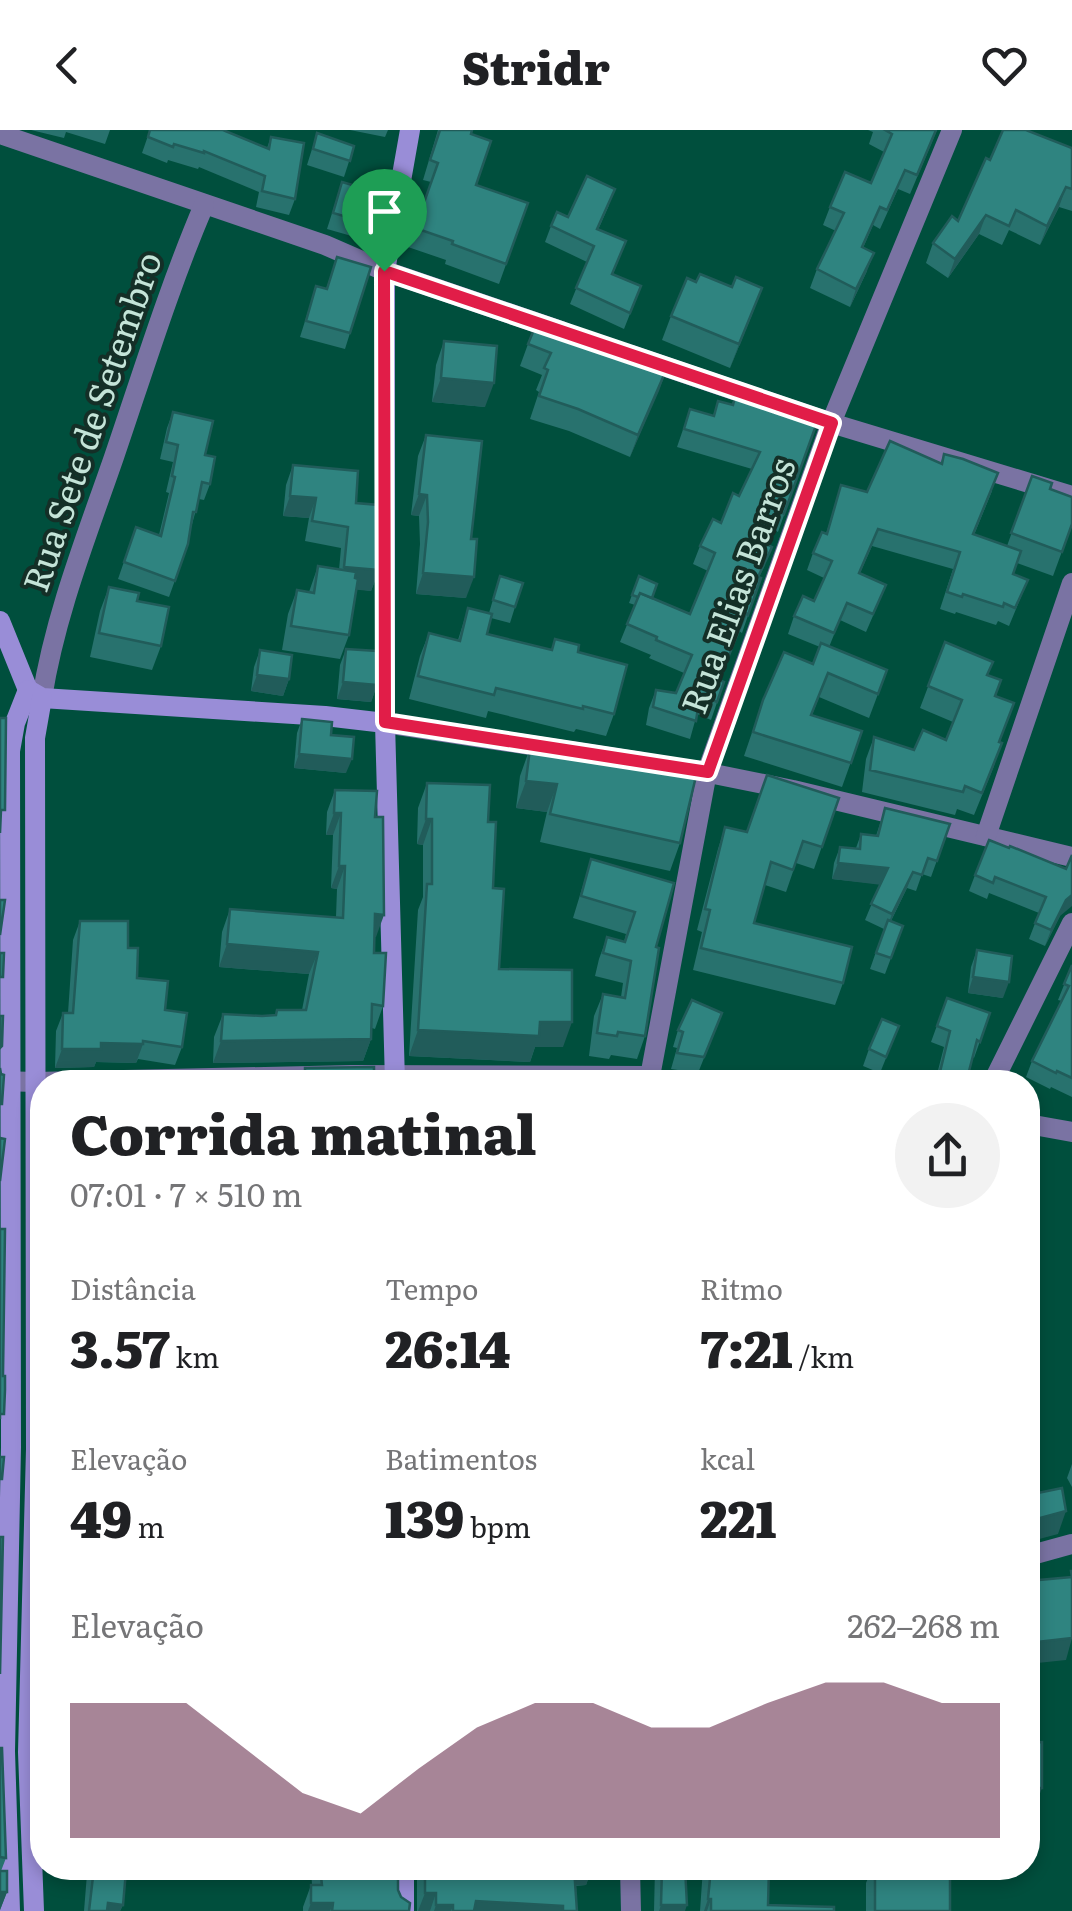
<!DOCTYPE html>
<html lang="pt">
<meta charset="utf-8">
<style>
body{margin:0;font-family:Literata,serif;background:#f2f2f2;color:#202124;height:100vh;display:flex;flex-direction:column;font-size:38px;white-space:nowrap}
*{box-sizing:border-box;margin:0}
p{font-size:32px;color:#757577}
.icon{flex:none;width:55px;height:55px;fill:none;stroke:currentColor;stroke-width:2;stroke-linecap:round;stroke-linejoin:round}
.map{position:relative;flex:1;overflow:hidden}
.sheet{position:absolute;left:30px;top:940px;width:1010px;height:810px;display:flex;flex-direction:column;background:#fff;border-radius:40px;box-shadow:0 5px 15px #0003}
.sheet>*{flex:none}
.pin{position:absolute;display:grid;place-items:center;width:85px;height:85px;color:#fff;margin:-102px -42px;border-radius:50% 50% 50% 0;rotate:-45deg;box-shadow:0 0 10px #0007}
.pin .icon{rotate:45deg}
.round{display:grid;place-items:center;flex:none;width:105px;height:105px;border-radius:52px;background:#f2f2f2}
.summary{display:flex;align-items:center;justify-content:space-between;height:170px;padding:0 40px}
h1{font-size:55px;font-weight:800;line-height:75px}
.figures{display:grid;grid-template-columns:repeat(3,1fr);gap:15px;height:170px;padding:10px 40px}
.figures div{display:grid;align-content:center}
.figures b{font-size:50px;font-weight:800}
.figures small{font-size:28px;font-weight:400}
.figures p{font-size:28px}
.chart{height:280px;padding:20px 40px}
.chart p{display:flex;justify-content:space-between}
.chart svg{width:100%;height:180px;margin-top:10px;fill:#83526c;opacity:.7}
header{display:flex;justify-content:space-between;align-items:center;height:130px;padding:0 40px;background:#fff;font-size:45px;font-weight:800}
.map>svg:first-child{display:block}
.lines{fill:none;stroke-linecap:round;stroke-linejoin:round}
.street{stroke:#7a73a3;stroke-width:20}
.secondary{stroke:#998dd7;stroke-width:20}
.wall{fill:#28726e}
.shaded-wall{fill:#215c5a}
.building{fill:#2f8480;stroke:#215c5a;stroke-width:2.5}
.route-casing{stroke:#fff;stroke-width:20}
.route{stroke:#e11d48;stroke-width:12}
.labels{text-anchor:middle;stroke-width:8;stroke-linejoin:round;paint-order:stroke}
.street-label{font-size:35px;fill:#c4e4d8;stroke:#142f27}
</style>
<header><svg class="icon" aria-label="back" viewBox="0 0 24 24"><path d="M15 5l-7 7 7 7"/></svg>Stridr<svg class="icon" aria-label="heart" viewBox="0 0 24 24"><path d="M12 20l-8-8c-3-5 5-10 8-4 3-6 11-1 8 4z"/></svg></header>
<div class="map">
<svg width="1072" height="1781" viewBox="0 0 1072 1781">
<rect width="100%" height="100%" fill="#004f3d"/>
<g class="lines">
<!-- street -->
<g class="street">
<polyline points="0,4 325,115 385,141 561,201"/>
<polyline points="631,225 831,293 1072,366"/>
<path d="M42,568C55,485 87,405 114,327C143,242 169,157 204,75"/>
<polyline points="385,593 641,632"/>
<polyline points="694,640 793,660 1072,727"/>
<polyline points="986,706 1072,453"/>
<polyline points="0,951 35,952 352,945 650,946"/>
<polyline points="649,952 707,642 831,293 952,0"/>
<polyline points="993,952 1072,793"/>
<polyline points="1028,994 1072,1002"/>
<polyline points="1028,1426 1072,1414"/>
<polyline points="630,1738 631,1781"/>
</g>
<!-- secondary -->
<g class="secondary">
<polyline points="0,491 28,560"/>
<polyline points="30,561 42,568 325,586 385,593"/>
<polyline points="395,952 385,593 385,141 410,0"/>
<polyline points="10,1781 5,1621 11,1317 10,621 15,593 28,560"/>
<polyline points="34,1781 28,1622 36,1319 35,608 42,568"/>
<polyline points="404,1781 404,1738"/>
</g>
</g>
<!-- wall -->
<g class="wall">
<polygon points="31,0 110,0 105,14 66,2 64,8"/>
<polygon points="150,0 267,18 271,7 295,69 289,85 256,77 259,62 199,37 198,39 168,30 167,33 142,23"/>
<polygon points="350,0 388,0 385,7"/>
<polygon points="438,0 472,0 471,4 476,55 528,73 499,154 445,134 446,130 408,117 431,52 423,50"/>
<polygon points="868,0 937,0 910,64 898,59 880,99 873,95 863,118 867,141 850,177 810,158 817,139 836,101 823,95 830,77 871,53 884,22 869,14 873,2"/>
<polygon points="317,3 354,16 344,47 307,35"/>
<polygon points="1072,18 1072,81 1059,77 1040,115 1009,100 1002,115 979,104 948,148 926,133 933,113 958,91 990,30"/>
<polygon points="342,52 382,97 376,113 327,99"/>
<polygon points="609,75 598,100 626,111 613,144 641,156 624,199 570,174 587,132 545,112 551,96 568,87"/>
<polygon points="337,127 350,203 345,219 300,207 316,156 326,159"/>
<polygon points="753,182 730,238 662,210 671,186"/>
<polygon points="561,200 610,216 667,238 630,327 569,301 530,289 539,262 536,260 542,245 520,236 528,214"/>
<polygon points="444,211 485,277 432,272 436,235"/>
<polygon points="736,263 819,287 778,402 773,399 767,415 765,435 759,447 761,448 742,503 739,501 720,550 724,552 711,590 697,584 690,609 646,595 649,578 656,560 676,563 684,543 649,528 651,525 620,512 635,475 629,473 639,446 652,468 690,484 708,441 693,434 700,416 721,393 739,366 752,339 677,317 690,279 713,286 718,271 732,274"/>
<polygon points="173,282 205,325 210,354 204,370 199,369 191,398 188,414 169,467 118,449 136,397 159,405 169,363 166,362 173,332 160,329 167,298"/>
<polygon points="426,305 471,409 466,468 416,464 420,414 419,386 411,385 418,326"/>
<polygon points="944,324 992,361 974,405 1007,416 1032,346 1050,359 1072,394 1053,446 1017,433 1013,444 1028,450 1009,496 998,491 996,495 956,482 955,484 940,479 953,439 872,416 860,443 886,455 879,472 866,502 840,490 829,517 887,540 869,588 819,567 812,585 862,601 842,657 744,626 763,570 813,534 820,517 788,504 794,486 814,471 824,448 807,440 813,423 826,404 841,355 867,362 940,334"/>
<polygon points="293,335 356,373 379,440 371,461 357,459 349,505 340,529 282,520 288,484 297,460 309,462 318,436 339,440 341,418 305,411 309,388 283,386 286,355"/>
<polygon points="500,446 515,477 510,493 491,488 487,504 551,520 555,509 578,522 614,584 606,606 576,599 574,602 488,581 486,588 409,569 420,526 429,503 458,510 468,478 489,483"/>
<polygon points="109,457 137,471 161,516 152,540 90,527 100,481"/>
<polygon points="945,512 988,545 995,566 999,612 994,636 974,685 957,679 955,685 862,662 866,629 874,607 914,620 946,610 953,592 920,578"/>
<polygon points="346,519 377,555 371,572 337,569 340,535"/>
<polygon points="260,520 289,549 283,566 251,561 254,537"/>
<polygon points="302,589 331,605 346,643 294,638 297,603"/>
<polygon points="530,618 614,630 618,620 680,713 670,741 540,712 547,682 516,678 520,646"/>
<polygon points="427,653 488,692 499,839 563,917 535,917 530,932 409,926 418,780 423,767 423,715 417,714 418,678"/>
<polygon points="335,660 375,687 376,807 374,807 374,823 383,876 375,899 372,898 371,909 363,931 213,933 214,907 223,884 262,886 275,885 277,880 302,880 309,844 219,837 222,802 230,779 336,787 337,759 331,758 333,705 326,705 327,682"/>
<polygon points="839,668 814,739 796,733 786,762 765,755 754,793 843,853 835,875 693,840 702,802 697,800 718,719 725,697 747,702"/>
<polygon points="885,678 950,694 931,747 922,744 916,761 907,758 891,791 903,796 885,844 870,839 884,799 865,790 880,754 832,749 834,733 840,717 856,718 861,704 876,706"/>
<polygon points="1009,718 1060,786 1045,816 1029,809 1039,783 989,763 987,769 969,761 975,745"/>
<polygon points="591,729 674,753 656,817 645,906 637,929 611,925 609,929 589,926 594,886 603,864 621,867 623,853 595,846 599,829 607,807 624,812 626,804 573,788"/>
<polygon points="80,791 128,818 137,848 165,880 182,917 175,935 138,929 136,933 96,932 94,937 55,938 56,901 63,883 68,883 73,810"/>
<polygon points="977,820 1003,868 968,863 971,837"/>
<polygon points="1072,835 1072,967 1051,957 1050,959 1026,947 1032,931 1062,871 1058,870"/>
<polygon points="947,868 990,883 974,928 973,927 966,952 935,952 944,917 931,912"/>
<polygon points="722,883 698,943 671,939 677,918 673,917 678,900"/>
<polygon points="899,896 880,943 863,936 869,919"/>
<polygon points="1072,1334 1072,1357 1067,1348"/>
<polygon points="0,1618 6,1728 1,1741 7,1762 0,1780"/>
<polygon points="82,1738 120,1738 123,1775 120,1781 84,1781 87,1744 82,1744"/>
<polygon points="311,1738 342,1738 342,1740 371,1740 371,1738 398,1738 398,1760 409,1781 303,1781 303,1777 311,1755 312,1755"/>
<polygon points="417,1738 592,1738 586,1755 576,1756 577,1781 417,1781"/>
<polygon points="655,1738 685,1738 685,1781 654,1781"/>
<polygon points="703,1738 769,1738 768,1775 834,1781 700,1781"/>
<polygon points="872,1738 950,1738 950,1781 866,1781 866,1753"/>
</g>
<!-- shaded-wall -->
<g class="shaded-wall">
<polygon points="1066,57 1059,77 1040,115 1047,96"/>
<polygon points="986,85 979,104 948,148 955,129"/>
<polygon points="874,123 867,141 850,177 856,159"/>
<polygon points="762,158 753,182 730,238 739,214"/>
<polygon points="667,238 659,261 630,327 638,305"/>
<polygon points="441,248 494,253 485,277 432,272"/>
<polygon points="419,364 427,365 419,386 411,385"/>
<polygon points="290,366 316,368 309,388 283,386"/>
<polygon points="344,437 379,440 371,461 337,458"/>
<polygon points="423,443 474,447 466,468 416,464"/>
<polygon points="257,545 289,549 283,566 251,561"/>
<polygon points="343,552 377,555 371,572 337,569"/>
<polygon points="299,624 352,629 346,643 294,638"/>
<polygon points="526,651 557,654 547,682 516,678"/>
<polygon points="334,683 341,683 333,705 326,705"/>
<polygon points="426,689 432,689 423,715 417,714"/>
<polygon points="838,733 888,738 882,755 832,749"/>
<polygon points="339,736 345,736 337,759 331,758"/>
<polygon points="913,742 907,758 886,801 892,784"/>
<polygon points="1072,765 1072,776 1060,786 1045,816 1051,800 1066,770"/>
<polygon points="375,784 384,785 376,807 367,807"/>
<polygon points="227,814 318,822 309,844 219,837"/>
<polygon points="973,847 1009,852 1003,868 968,863"/>
<polygon points="540,892 572,892 563,917 535,917 530,932 409,926 418,900"/>
<polygon points="371,909 363,931 213,933 221,911"/>
<polygon points="101,913 143,914 136,933 96,932 94,937 55,938 62,919"/>
<polygon points="1066,1381 1058,1404 1028,1412 1028,1394 1033,1390"/>
<polygon points="1072,1508 1066,1530 1028,1534 1028,1513"/>
<polygon points="1028,1658 1042,1658 1036,1674 1028,1674"/>
<polygon points="84,1738 90,1738 87,1744 82,1744"/>
<polygon points="573,1738 592,1738 586,1755 566,1756"/>
<polygon points="0,1762 7,1762 0,1780"/>
<polygon points="425,1763 436,1763 430,1781 418,1781"/>
<polygon points="708,1769 711,1769 707,1781 704,1781"/>
<polygon points="476,1771 563,1776 562,1781 472,1781"/>
<polygon points="108,1773 123,1775 120,1781 105,1781"/>
<polygon points="311,1773 333,1773 330,1781 308,1781"/>
<polygon points="436,1775 453,1775 451,1781 434,1781"/>
<polygon points="661,1775 687,1775 685,1781 659,1781"/>
</g>
<!-- building -->
<g class="building">
<polygon points="150,0 223,0 269,19 271,7 304,13 295,69 262,61 265,46 204,21 204,23 174,14 173,17 148,7"/>
<polygon points="440,0 472,0 471,4 491,11 476,55 528,73 506,134 452,114 453,111 415,98 438,33 430,30"/>
<polygon points="885,0 936,0 917,45 905,40 887,80 880,77 862,117 874,123 856,159 817,139 844,83 830,77 845,42 871,53 892,4"/>
<polygon points="1003,0 1026,0 1072,18 1072,59 1066,57 1047,96 1016,80 1009,96 986,85 955,129 933,113 952,86 958,91 986,28 990,30"/>
<polygon points="317,3 354,16 350,31 313,19"/>
<polygon points="587,46 615,59 597,99 626,111 612,144 641,156 630,183 576,158 594,116 551,96 557,82 568,87"/>
<polygon points="342,52 387,65 382,97 333,83"/>
<polygon points="337,127 371,137 350,203 306,191 316,156 327,159"/>
<polygon points="700,144 732,157 736,147 762,158 739,214 671,186 687,148 696,152"/>
<polygon points="538,190 561,200 563,196 667,238 638,305 578,279 539,266 548,240 544,238 551,223 528,214"/>
<polygon points="444,211 497,216 494,253 441,248"/>
<polygon points="736,263 791,278 792,276 819,287 784,384 780,381 766,414 772,417 758,447 761,448 748,485 746,483 719,550 724,552 717,572 700,564 696,591 653,577 656,560 676,563 692,525 656,510 657,507 627,494 640,463 690,484 715,423 700,416 713,389 721,393 733,363 739,366 760,322 684,299 690,279 714,286 718,271 733,275"/>
<polygon points="173,282 213,291 205,325 215,327 210,354 202,352 196,382 193,382 188,414 175,451 124,432 136,397 161,406 175,347 172,346 178,315 166,312"/>
<polygon points="426,305 482,311 471,409 477,409 474,447 423,443 428,392 427,365 419,364"/>
<polygon points="890,311 942,334 944,324 963,329 998,343 973,404 1021,421 1013,444 1028,450 1015,478 1004,473 1003,477 963,464 962,467 947,462 960,422 878,399 859,443 886,455 873,484 847,473 834,503 794,486 803,466 814,471 832,431 813,423 822,402 827,404 841,355 867,362"/>
<polygon points="293,335 358,341 356,373 379,375 379,440 344,437 348,397 312,391 316,368 290,366"/>
<polygon points="1032,346 1052,353 1050,359 1072,367 1072,394 1062,422 1011,403"/>
<polygon points="318,436 356,442 355,448 358,449 349,505 291,496 297,460 314,463"/>
<polygon points="500,446 523,453 515,477 493,470"/>
<polygon points="639,446 657,454 652,468 640,463 638,467 632,465"/>
<polygon points="109,457 139,463 137,471 169,477 161,516 99,503"/>
<polygon points="468,478 492,484 487,504 552,520 555,509 579,515 578,522 627,535 614,584 583,576 583,579 496,558 494,565 418,546 429,503 460,511"/>
<polygon points="945,512 993,532 987,545 1001,550 995,566 1014,573 999,612 1002,613 982,663 965,656 963,662 870,640 874,607 914,620 923,600 946,610 962,570 928,556"/>
<polygon points="821,513 887,540 878,564 828,543 811,585 862,601 851,633 753,602 763,570 784,522 813,534"/>
<polygon points="346,519 377,521 377,555 343,552"/>
<polygon points="260,520 292,525 289,549 257,545"/>
<polygon points="0,588 6,588 5,680 1,680 0,703"/>
<polygon points="302,589 332,592 331,605 354,607 352,629 299,624"/>
<polygon points="530,618 565,623 565,619 615,631 618,620 698,638 680,713 550,684 557,654 526,651"/>
<polygon points="767,645 839,668 822,717 803,711 793,740 771,732 754,793 852,817 843,853 701,818 710,780 705,779 725,697 747,702"/>
<polygon points="427,653 490,655 488,692 496,692 493,758 504,759 499,839 572,840 572,892 540,892 539,906 418,900 427,754 432,754 432,689 426,689"/>
<polygon points="335,660 377,661 375,687 383,687 384,785 375,784 374,823 386,823 383,876 372,874 371,909 221,911 223,884 262,886 276,885 277,880 306,880 318,822 227,814 230,779 343,788 345,736 339,736 341,683 334,683"/>
<polygon points="885,678 950,694 937,731 928,728 922,745 913,742 892,784 871,774 888,738 838,733 840,717 860,719 861,704 878,706"/>
<polygon points="989,710 1009,718 1010,716 1066,739 1072,725 1072,765 1066,770 1051,800 1035,793 1046,767 995,747 993,753 975,745"/>
<polygon points="591,729 674,753 656,817 659,818 645,906 618,902 617,906 597,903 603,864 625,868 631,831 603,823 607,807 625,812 635,782 581,766"/>
<polygon points="0,770 5,770 0,805"/>
<polygon points="888,790 903,796 891,828 876,823"/>
<polygon points="80,791 128,791 128,818 138,818 137,848 168,851 165,880 187,883 182,917 143,911 143,914 101,913 101,919 62,919 63,883 73,883"/>
<polygon points="977,820 1012,826 1009,852 973,847"/>
<polygon points="0,823 4,823 3,847 0,847"/>
<polygon points="1072,835 1072,948 1057,941 1056,943 1032,931 1069,856 1064,854"/>
<polygon points="947,868 990,883 980,912 977,910 967,949 940,942 950,901 937,896"/>
<polygon points="692,870 722,883 704,927 677,923 683,902 678,900"/>
<polygon points="0,886 3,886 2,916 0,918"/>
<polygon points="882,889 899,896 886,927 869,919"/>
<polygon points="374,937 374,952 305,952 305,938"/>
<polygon points="0,938 1,944 4,945 2,974 0,974"/>
<polygon points="591,943 621,943 621,952 590,952"/>
<polygon points="674,946 701,948 700,952 672,952"/>
<polygon points="99,948 99,952 55,952 55,949"/>
<polygon points="0,1008 5,1009 0,1051"/>
<polygon points="0,1099 5,1099 3,1246 5,1246 5,1260 4,1284 0,1284 0,1289"/>
<polygon points="0,1327 4,1327 2,1349 0,1349"/>
<polygon points="1062,1358 1066,1381 1033,1390 1028,1394 1028,1365"/>
<polygon points="0,1407 3,1407 0,1544"/>
<polygon points="1071,1441 1072,1441 1072,1508 1028,1513 1028,1451 1072,1447"/>
<polygon points="1042,1612 1042,1658 1028,1658 1028,1613"/>
<polygon points="0,1618 2,1618 6,1728 0,1727"/>
<polygon points="94,1738 120,1738 120,1741 126,1741 123,1775 108,1773 107,1781 89,1781"/>
<polygon points="320,1738 342,1738 342,1740 380,1740 379,1738 398,1738 398,1760 401,1767 410,1773 409,1781 332,1781 333,1773 311,1773 311,1755 322,1755"/>
<polygon points="425,1738 574,1738 577,1781 563,1781 563,1776 476,1771 474,1781 453,1781 453,1775 436,1775 436,1763 425,1763"/>
<polygon points="662,1738 685,1738 687,1775 661,1775"/>
<polygon points="711,1738 769,1738 768,1775 834,1777 834,1781 711,1781 711,1769 708,1769"/>
<rect x="875" y="1738" width="75" height="43"/>
<rect x="0" y="1741" width="7" height="21"/>
</g>
<g class="lines">
<defs>
<polygon id="route" points="384,141 832,293 708,642 385,592"/>
</defs>
<!-- route casing -->
<use href="#route" class="route-casing"/>
<!-- route -->
<use href="#route" class="route"/>
</g>
<g class="labels">
<!-- street labels -->
<g class="street-label">
<text transform="translate(93 292) rotate(-71)" y="12">Rua Sete de Setembro</text>
<text transform="translate(739 456) rotate(-70)" y="12">Rua Elias Barros</text>
</g>
</g>
</svg>
<div class="pin" style="left:384px;top:141px;background:#1e9e55"><svg class="icon" aria-label="arrive" viewBox="0 0 24 24"><path d="M6 21V4h12l-3 4 3 4H6"/></svg></div>
<section class="sheet">
<div class="summary"><div><h1>Corrida matinal</h1><p>07:01 · 7 × 510 m</p></div><a class="round"><svg class="icon" aria-label="share" viewBox="0 0 24 24"><path d="M12 15V3M7 8l5-5 5 5M5 13v7h14v-7"/></svg></a></div>
<div class="figures">
<div><p>Distância</p><b>3.57<small> km</small></b></div>
<div><p>Tempo</p><b>26:14</b></div>
<div><p>Ritmo</p><b>7:21<small> /km</small></b></div>
</div>
<div class="figures">
<div><p>Elevação</p><b>49<small> m</small></b></div>
<div><p>Batimentos</p><b>139<small> bpm</small></b></div>
<div><p>kcal</p><b>221</b></div>
</div>
<div class="chart"><p><span>Elevação</span>262–268 m</p>
<svg viewBox="0 0 160 44" preserveAspectRatio="none"><path d="M0 44V11L10 11L20 11L30 22L40 33L50 38L60 27L70 17L80 11L90 11L100 17L110 17L120 11L130 6L140 6L150 11L160 11V44z"/></svg>
</div>
</section>
</div>
